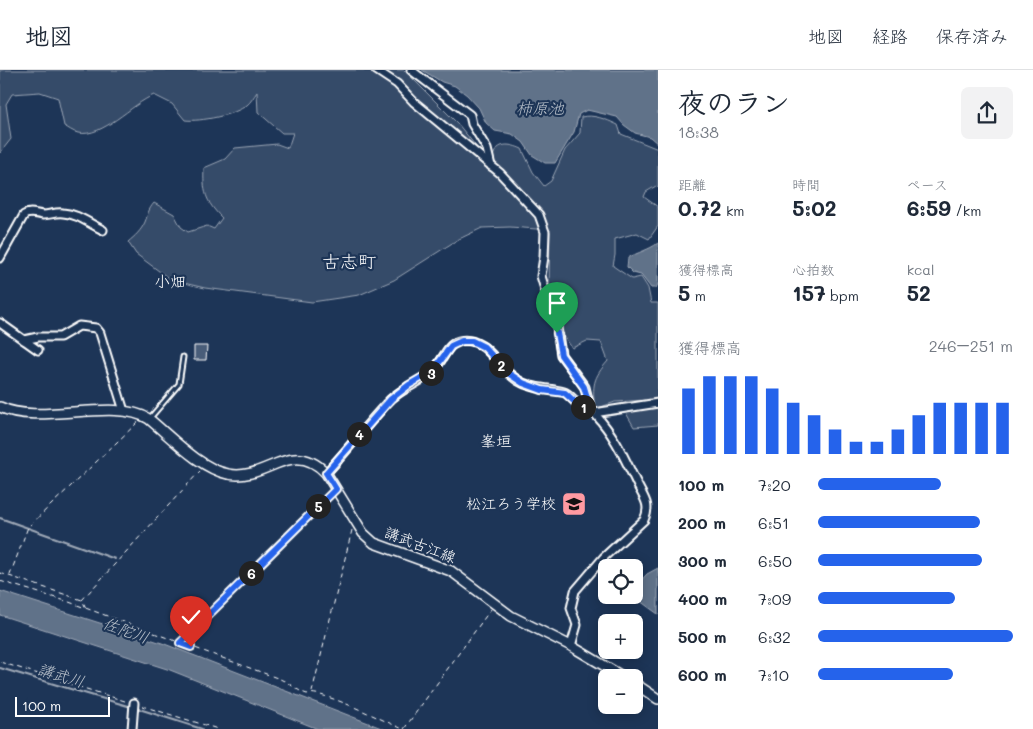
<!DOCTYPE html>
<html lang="ja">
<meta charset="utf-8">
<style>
body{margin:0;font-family:Mali,"Klee One",sans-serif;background:#f2f2f3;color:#1f2937;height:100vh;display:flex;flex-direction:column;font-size:19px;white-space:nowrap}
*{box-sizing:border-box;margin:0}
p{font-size:16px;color:#747a83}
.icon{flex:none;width:28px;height:28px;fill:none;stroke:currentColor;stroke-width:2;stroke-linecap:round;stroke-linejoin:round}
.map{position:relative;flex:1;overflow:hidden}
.sheet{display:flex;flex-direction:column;background:#fff;width:375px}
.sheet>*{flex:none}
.fabs{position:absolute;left:598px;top:489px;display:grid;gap:10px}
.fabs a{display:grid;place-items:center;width:45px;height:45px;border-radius:8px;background:#fff;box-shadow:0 2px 12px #0003;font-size:25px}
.scale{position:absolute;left:15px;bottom:12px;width:95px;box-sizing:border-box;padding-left:5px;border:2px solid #fff;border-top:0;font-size:14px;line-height:18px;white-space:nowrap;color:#fff;-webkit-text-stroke:4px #1d3557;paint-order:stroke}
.pin{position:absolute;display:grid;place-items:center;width:42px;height:42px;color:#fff;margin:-51px -21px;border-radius:50% 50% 50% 0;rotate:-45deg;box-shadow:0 0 5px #0007}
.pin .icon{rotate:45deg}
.km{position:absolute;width:25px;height:25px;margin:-12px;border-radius:50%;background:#222;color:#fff;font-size:14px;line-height:25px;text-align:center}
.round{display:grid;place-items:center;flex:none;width:52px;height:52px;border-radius:8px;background:#f2f2f3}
.overview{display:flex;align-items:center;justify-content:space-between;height:85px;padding:0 20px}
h1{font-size:28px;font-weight:700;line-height:38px}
.stats{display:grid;grid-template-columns:repeat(3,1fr);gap:8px;height:85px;padding:5px 20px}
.stats div{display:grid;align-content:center}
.stats b{font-size:21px;font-weight:700}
.stats small{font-size:14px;font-weight:400}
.stats p{font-size:14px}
.chart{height:140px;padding:10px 20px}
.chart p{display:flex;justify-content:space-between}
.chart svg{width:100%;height:90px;margin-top:5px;stroke:#2563eb;stroke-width:6}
ul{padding:0 20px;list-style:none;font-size:16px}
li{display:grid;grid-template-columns:80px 60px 1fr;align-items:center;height:38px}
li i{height:12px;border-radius:6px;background:#2563eb}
header{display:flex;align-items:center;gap:30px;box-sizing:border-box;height:70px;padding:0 25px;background:#fff;border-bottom:1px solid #e0e1e3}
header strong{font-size:24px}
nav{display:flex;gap:28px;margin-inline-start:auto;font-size:18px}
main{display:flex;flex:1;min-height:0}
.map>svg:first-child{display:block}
.green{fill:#364b69;stroke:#9aa5b4}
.water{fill:#617289;stroke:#a0aab8}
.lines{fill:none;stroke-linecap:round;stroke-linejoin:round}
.stream{stroke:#a0aab8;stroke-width:2}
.building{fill:#4a5d79;stroke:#fff}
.service-casing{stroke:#fff;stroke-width:7}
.minor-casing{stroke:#fff;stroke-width:11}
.secondary-casing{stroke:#fff;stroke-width:12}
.path{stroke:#fff;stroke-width:1;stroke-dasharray:5 4;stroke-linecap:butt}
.service{stroke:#1d3557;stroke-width:3}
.minor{stroke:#1d3557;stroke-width:7}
.secondary{stroke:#1d3557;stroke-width:9}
.route-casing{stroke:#fff;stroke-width:10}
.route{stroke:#2563eb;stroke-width:6}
.labels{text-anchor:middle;stroke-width:4.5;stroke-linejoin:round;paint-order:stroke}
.poi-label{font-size:15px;fill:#fff;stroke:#1d3557;text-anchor:end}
.street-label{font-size:15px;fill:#fff;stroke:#1d3557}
.water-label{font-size:16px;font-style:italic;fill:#b8c0ca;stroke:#1d3557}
.neighbourhood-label{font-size:16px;fill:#fff;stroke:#1d3557}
.quarter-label{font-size:18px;fill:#fff;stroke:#1d3557}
</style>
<header>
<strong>地図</strong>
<nav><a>地図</a><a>経路</a><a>保存済み</a></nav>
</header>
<main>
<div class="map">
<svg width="658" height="659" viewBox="0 0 658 659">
<rect width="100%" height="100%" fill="#1d3557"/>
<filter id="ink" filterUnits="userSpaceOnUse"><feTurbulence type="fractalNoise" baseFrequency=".02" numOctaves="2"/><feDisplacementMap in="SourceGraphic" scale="10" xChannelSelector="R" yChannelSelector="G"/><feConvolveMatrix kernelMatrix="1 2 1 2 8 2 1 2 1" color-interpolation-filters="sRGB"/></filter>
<g filter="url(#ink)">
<!-- green -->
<path class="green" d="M0,0H404L458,54L487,90L493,87C497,71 511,74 522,79L533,102L544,116L551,111L565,80L580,63L581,47C594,44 605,49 618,55L621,64L658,79V118L656,116L646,122L644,127L658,137V156L649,169L637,163L615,169V185L613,196L632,209L641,207L648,218L651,233H658V355L634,357L626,343L646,339L645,330L615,332L595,339C592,315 593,308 608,291L601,272L587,271L572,278L560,260L558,240L552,229L549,217L550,160L510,157L482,158L457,170L394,210L359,225L312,232L205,218L171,210L136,184L128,172C135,166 141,161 145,152C148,144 148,140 154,133L174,144L181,157L188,162L207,156L214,159L222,148C205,131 203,121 204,98L225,89L235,78L277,74L288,78L293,63H282L258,42L257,22C254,26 251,32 247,35C235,45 200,52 185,50L172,34L154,25C131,34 103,68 78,63C73,62 68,58 64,56L58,28L40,22L12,24L6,34L11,69L0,83Z"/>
<!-- water -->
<g class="water">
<polygon points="422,0 658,0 658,74 650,67 635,63 624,55 617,47 587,40 579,44 574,62 555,93 545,93 532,85 523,72 512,64 495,61 486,53 479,38 467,25 455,16 442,12"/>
<path d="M658,173V214L656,218H651L641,205L633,203L627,197L628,188C638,182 649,180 658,173Z"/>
<polygon points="658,498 658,544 640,531 634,518 647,504"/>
<polygon points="0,521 162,573 384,659 318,659 170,600 0,545"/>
</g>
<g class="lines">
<!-- stream -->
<g class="stream">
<polyline points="0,448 115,489"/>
<polyline points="0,598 131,637"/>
<polyline points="136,638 202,659"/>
</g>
</g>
<!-- building -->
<polygon class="building" points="194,276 207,276 206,290 194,290"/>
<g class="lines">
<defs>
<polyline id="service" points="150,348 179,314 183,287"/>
<g id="minor">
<polyline points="376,0 397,14 414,32 500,103 539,145 545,162 544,187 541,206 549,233 555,243 561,285 585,317 591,341"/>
<polyline points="411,0 470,45 472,54 487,79 491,96"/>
<path d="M0,188L24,145C30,141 35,144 43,145C49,145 56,142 63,143C79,144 89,154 103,160"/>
<polyline points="0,253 38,280"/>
<polyline points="24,270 38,267 60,267 79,256 96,258 100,263 124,341"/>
<polyline points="594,343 658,333"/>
<path d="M326,403C349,379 368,352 391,329C404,317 420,313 432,302C443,293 445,275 459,271C485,265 499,298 517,310C533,320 548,317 564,322C570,324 574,331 579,334C584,337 591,339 595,344C615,366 623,385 636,412C642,426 652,434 644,450L604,487L575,521L571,538L577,555L571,576"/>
<polyline points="132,659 134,633"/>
</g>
<g id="secondary">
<path d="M0,337C39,356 114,327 149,349C171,367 201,399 228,404C266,412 291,367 326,403L363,463L374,473L451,501L511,546L571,576L625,608"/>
<polyline points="634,613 658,629"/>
</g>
</defs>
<!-- service casing -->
<use href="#service" class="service-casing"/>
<!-- minor casing -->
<use href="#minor" class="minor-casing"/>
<!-- secondary casing -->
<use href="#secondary" class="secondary-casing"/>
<!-- path -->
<g class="path">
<polyline points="0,503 82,530 86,538"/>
<polyline points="10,505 28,457 138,352"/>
<path d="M0,511L69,532L280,609C290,613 297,621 307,624C321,619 386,652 403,659"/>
<polyline points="82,530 200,401"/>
<polyline points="180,573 330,425"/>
<polyline points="0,592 128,632"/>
<polyline points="312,622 352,460"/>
<polyline points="142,636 218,659"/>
<polyline points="404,659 491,539"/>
</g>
<!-- service -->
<use href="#service" class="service"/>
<!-- minor -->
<use href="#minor" class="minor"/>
<!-- secondary -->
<use href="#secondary" class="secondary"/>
</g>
</g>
<g class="lines" filter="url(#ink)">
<defs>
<polyline id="route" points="191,577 180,573 336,419 326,403 391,329 409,315 433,301 451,276 462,271 472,271 484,277 508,303 523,313 542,320 565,323 577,334 591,341 584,317 561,285 557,263"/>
</defs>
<!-- route casing -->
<use href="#route" class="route-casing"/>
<!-- route -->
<use href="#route" class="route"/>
</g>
<!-- icons -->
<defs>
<symbol id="school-square" viewBox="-11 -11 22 22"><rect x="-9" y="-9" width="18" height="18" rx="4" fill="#ff9aa2" stroke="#1d3557"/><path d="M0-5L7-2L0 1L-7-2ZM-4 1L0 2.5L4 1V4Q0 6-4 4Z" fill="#111"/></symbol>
</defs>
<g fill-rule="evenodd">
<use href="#school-square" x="560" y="420" width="28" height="28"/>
</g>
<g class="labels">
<!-- poi labels -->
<g class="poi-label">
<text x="556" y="439">松江ろう学校</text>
</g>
<!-- street labels -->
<g class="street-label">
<text transform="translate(420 475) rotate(21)" y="5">講武古江線</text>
</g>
<!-- water labels -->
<g class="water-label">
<text x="540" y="44">柿原池</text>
<text transform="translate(126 560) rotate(20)" y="6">佐陀川</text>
<text transform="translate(61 605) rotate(17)" y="6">講武川</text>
</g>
<!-- neighbourhood labels -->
<g class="neighbourhood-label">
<text x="170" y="217">小畑</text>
<text x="496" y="377">峯垣</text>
</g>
<!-- quarter labels -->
<g class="quarter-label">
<text x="349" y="198">古志町</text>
</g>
</g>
</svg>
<div class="fabs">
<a><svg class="icon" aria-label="locate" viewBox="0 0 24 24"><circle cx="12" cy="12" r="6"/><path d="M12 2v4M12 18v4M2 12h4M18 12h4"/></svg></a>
<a>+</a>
<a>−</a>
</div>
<div class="scale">100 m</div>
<div class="pin" style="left:557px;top:263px;background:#1e9e55"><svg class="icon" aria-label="arrive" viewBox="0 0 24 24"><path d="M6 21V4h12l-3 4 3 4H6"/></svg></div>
<div class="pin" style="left:191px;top:577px;background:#d93025"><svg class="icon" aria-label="check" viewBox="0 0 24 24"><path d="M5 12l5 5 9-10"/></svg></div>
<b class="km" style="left:583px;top:337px">1</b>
<b class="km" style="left:501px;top:295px">2</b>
<b class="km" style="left:431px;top:303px">3</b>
<b class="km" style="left:359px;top:364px">4</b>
<b class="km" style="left:318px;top:436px">5</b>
<b class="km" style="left:251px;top:503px">6</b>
</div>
<section class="sheet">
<div class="overview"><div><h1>夜のラン</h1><p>18:38</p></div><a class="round"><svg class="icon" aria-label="share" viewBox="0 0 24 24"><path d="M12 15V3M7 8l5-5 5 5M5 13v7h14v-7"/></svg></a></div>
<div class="stats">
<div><p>距離</p><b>0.72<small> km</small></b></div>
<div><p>時間</p><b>5:02</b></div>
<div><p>ペース</p><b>6:59<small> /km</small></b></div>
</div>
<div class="stats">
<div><p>獲得標高</p><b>5<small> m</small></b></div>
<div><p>心拍数</p><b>157<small> bpm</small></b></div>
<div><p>kcal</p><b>52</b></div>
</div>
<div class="chart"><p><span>獲得標高</span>246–251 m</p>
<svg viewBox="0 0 160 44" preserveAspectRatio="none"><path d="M5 44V12M15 44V6M25 44V6M35 44V6M45 44V12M55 44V19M65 44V25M75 44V32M85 44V38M95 44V38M105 44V32M115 44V25M125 44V19M135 44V19M145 44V19M155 44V19"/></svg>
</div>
<ul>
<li><b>100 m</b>7:20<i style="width:63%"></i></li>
<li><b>200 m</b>6:51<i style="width:83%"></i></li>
<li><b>300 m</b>6:50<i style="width:84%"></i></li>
<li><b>400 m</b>7:09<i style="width:70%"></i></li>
<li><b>500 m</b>6:32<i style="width:100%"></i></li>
<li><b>600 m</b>7:10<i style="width:69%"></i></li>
</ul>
</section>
</main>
